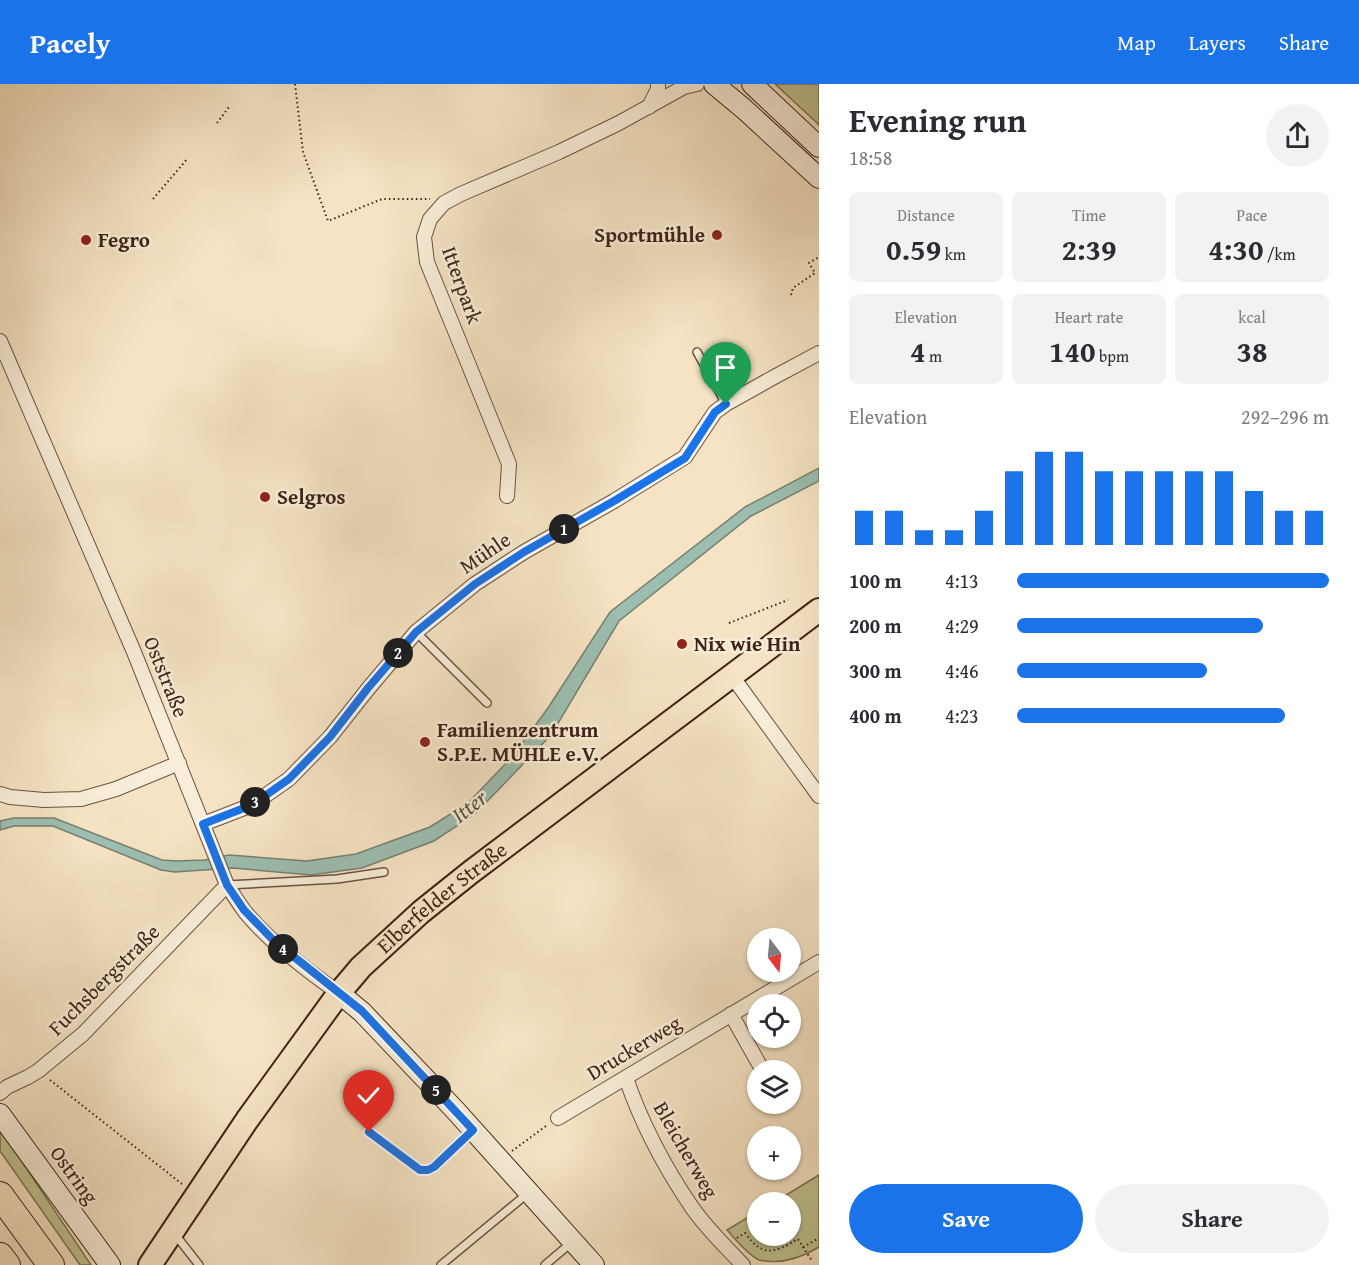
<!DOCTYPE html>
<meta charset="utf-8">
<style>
body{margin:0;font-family:"Gentium Book Plus",serif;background:#f2f2f3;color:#2b2b33;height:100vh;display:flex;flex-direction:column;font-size:22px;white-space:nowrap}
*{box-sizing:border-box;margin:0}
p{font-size:20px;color:#7c7c81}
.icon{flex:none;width:33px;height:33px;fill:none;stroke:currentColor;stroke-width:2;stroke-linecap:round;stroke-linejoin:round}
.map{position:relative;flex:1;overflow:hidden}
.sheet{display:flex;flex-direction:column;background:#fff;width:540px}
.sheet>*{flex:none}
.needle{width:39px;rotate:164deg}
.buttons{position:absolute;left:747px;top:844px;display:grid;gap:12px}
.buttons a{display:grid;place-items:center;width:54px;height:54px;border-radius:50%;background:#fff;box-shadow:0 2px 4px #0004;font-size:30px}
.pin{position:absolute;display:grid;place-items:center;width:51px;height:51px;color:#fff;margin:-62px -26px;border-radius:50% 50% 50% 0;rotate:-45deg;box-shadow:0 0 6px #0007}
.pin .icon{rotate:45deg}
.km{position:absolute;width:30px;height:30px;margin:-15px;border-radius:50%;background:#222;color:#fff;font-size:16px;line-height:30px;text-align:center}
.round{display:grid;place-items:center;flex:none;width:63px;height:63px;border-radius:32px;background:#f2f2f3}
.head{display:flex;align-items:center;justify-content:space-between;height:102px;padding:0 30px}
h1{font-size:33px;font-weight:700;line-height:45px}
.metrics{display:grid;grid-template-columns:repeat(3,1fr);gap:9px;height:102px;padding:6px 30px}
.metrics div{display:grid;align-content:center;border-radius:9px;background:#f2f2f3;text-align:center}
.metrics b{font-size:30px;font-weight:700}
.metrics small{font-size:16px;font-weight:400}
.metrics p{font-size:16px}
.chart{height:168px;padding:12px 30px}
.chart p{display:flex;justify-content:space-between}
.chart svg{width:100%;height:108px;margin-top:6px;stroke:#1a73e8;stroke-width:6}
.cta{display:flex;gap:12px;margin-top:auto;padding:12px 30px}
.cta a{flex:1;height:69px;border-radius:36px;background:#1a73e8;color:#fff;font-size:24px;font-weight:700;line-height:69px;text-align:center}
.cta a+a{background:#f2f2f3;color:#2b2b33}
ul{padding:0 30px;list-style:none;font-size:20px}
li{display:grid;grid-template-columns:96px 72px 1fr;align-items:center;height:45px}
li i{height:15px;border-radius:8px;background:#1a73e8}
header{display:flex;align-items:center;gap:36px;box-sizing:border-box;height:84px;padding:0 30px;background:#1a73e8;color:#fff}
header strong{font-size:28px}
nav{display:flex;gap:33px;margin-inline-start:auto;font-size:21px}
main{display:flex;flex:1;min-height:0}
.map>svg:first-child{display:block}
.green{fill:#c0c391;stroke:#807254;stroke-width:1.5}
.water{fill:#9cbeb0;stroke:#778073;stroke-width:1.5}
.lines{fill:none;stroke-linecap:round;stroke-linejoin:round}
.service-casing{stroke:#6c5243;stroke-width:10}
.minor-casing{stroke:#6c5243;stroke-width:16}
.secondary-casing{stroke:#3f2218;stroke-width:22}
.primary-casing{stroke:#3f2218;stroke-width:26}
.motorway-casing{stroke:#3f2218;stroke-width:28}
.path{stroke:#3f2218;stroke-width:2;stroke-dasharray:1.5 3;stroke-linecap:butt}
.service{stroke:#f8edd8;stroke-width:7}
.minor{stroke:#f8edd8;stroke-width:14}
.secondary{stroke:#f8edd8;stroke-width:20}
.primary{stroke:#f5e3c3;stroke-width:22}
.motorway{stroke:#f5e3c3;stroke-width:26}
.route-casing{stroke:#fff;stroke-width:12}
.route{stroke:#1a73e8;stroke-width:8}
.poi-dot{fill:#8f2418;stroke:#f8edd8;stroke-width:2}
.labels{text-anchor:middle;stroke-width:5;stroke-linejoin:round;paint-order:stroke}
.poi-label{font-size:21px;font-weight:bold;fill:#3f2218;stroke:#f8edd8;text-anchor:start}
.street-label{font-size:21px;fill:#3f2218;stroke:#f8edd8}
.water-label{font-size:22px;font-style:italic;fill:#5b5146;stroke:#f8edd8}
</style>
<header>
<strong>Pacely</strong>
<nav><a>Map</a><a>Layers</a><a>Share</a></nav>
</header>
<main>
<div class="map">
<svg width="819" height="1181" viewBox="0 0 819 1181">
<rect width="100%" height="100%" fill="#f5e3c3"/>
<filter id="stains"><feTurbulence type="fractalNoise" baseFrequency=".00333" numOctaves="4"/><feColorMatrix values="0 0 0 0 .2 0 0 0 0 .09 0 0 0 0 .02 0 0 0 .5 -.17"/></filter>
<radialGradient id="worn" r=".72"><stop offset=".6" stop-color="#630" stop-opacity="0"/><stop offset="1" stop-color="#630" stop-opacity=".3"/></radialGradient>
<!-- green -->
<g class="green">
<polygon points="775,0 819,0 819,41 815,37"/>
<polygon points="0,1045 91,1181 80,1181 0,1067"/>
<path d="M819,1091V1163C801,1174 781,1181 759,1176C747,1170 736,1156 727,1146L757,1128L758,1152H790V1119H773Z"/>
</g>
<!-- water -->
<polygon class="water" points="819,384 819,397 751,432 619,537 551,651 475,730 434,757 362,784 311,791 233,784 175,788 161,786 53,742 14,742 0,746 0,737 14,734 54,734 162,776 176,777 205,776 229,771 307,777 356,770 430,743 468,719 512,673 548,624 610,528 745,423"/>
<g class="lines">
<defs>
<g id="service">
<polyline points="697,268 726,320"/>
<polyline points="416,548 487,619"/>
<polyline points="227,801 337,795 384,788"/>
<polyline points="369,1048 420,1086 424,1087 431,1085 471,1048"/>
<polyline points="174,1149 199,1181"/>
<polyline points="441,1181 527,1110"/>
<polyline points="545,1181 571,1159"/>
</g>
<g id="minor">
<polyline points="649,23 658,5 658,0"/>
<path d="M0,257L134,568L227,801C233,810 239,820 246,829C272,860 306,886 339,909"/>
<polyline points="507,412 509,380 427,178 424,153 430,135 444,119 461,110 559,68 619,39 684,3 697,0"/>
<polyline points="732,592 819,712"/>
<polyline points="0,710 10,713 44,716 81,715 116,705 179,679"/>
<polyline points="203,740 252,721 289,695 330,653 368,605 416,548 475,500 524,468 614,417 685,373 715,328 726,320 776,292 819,269"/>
<polyline points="731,930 763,987"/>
<path d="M626,994C641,1038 664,1082 691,1122C705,1143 725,1162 743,1181"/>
<polyline points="0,1009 7,1003 28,993 38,987 83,950 227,801"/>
<polyline points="558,1034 819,878"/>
</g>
<g id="secondary">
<polyline points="714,0 744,25 819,94"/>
<polyline points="752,0 819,63"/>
<polyline points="339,909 362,928 455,1026 594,1181"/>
<polyline points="0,1030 110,1181"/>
</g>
<g id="primary">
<path id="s1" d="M150,1181L247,1036L339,909L361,883L421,828L471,788L819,526"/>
</g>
<g id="motorway">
<polyline points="0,1111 51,1181"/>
<polyline points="0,1172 7,1181"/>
</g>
</defs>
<!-- service casing -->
<use href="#service" class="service-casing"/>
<!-- minor casing -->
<use href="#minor" class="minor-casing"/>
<!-- secondary casing -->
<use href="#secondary" class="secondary-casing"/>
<!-- primary casing -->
<use href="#primary" class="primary-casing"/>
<!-- motorway casing -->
<use href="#motorway" class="motorway-casing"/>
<!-- path -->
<g class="path">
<polyline points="295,0 303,68 328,137 382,115 430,115"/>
<polyline points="217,39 229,23"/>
<polyline points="153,115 188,74"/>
<polyline points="791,211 793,204 815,189 809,179 819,173"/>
<polyline points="729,539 788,516"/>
<polyline points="50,996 182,1100"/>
<polyline points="512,1067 546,1042"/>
<path d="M737,1154L745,1149C763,1174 774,1169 798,1155L812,1177"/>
<polyline points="803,1163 819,1154"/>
</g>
<!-- service -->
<use href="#service" class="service"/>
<!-- minor -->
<use href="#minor" class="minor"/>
<!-- secondary -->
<use href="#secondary" class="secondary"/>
<!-- primary -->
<use href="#primary" class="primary"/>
<!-- motorway -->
<use href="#motorway" class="motorway"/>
</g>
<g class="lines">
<defs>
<polyline id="route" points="369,1048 420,1086 428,1086 434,1083 473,1046 362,927 274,857 244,826 227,801 203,740 252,721 289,695 330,653 368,604 416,548 475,500 524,468 614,417 685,374 715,328 726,320"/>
</defs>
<!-- route casing -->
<use href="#route" class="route-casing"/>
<!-- route -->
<use href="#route" class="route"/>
</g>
<!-- markers -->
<g class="poi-dot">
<circle cx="717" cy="151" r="6"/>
<circle cx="86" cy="156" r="6"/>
<circle cx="265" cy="413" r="6"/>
<circle cx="682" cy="560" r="6"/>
<circle cx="425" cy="658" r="6"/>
</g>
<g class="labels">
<!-- poi labels -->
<g class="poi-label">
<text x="705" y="158" text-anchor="end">Sportmühle</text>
<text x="98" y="163">Fegro</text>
<text x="277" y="420">Selgros</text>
<text x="694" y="567">Nix wie Hin</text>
<text x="437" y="653">Familienzentrum<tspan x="437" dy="24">S.P.E. MÜHLE e.V.</tspan></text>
</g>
<!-- street labels -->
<g class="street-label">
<text transform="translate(462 201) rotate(70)" y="7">Itterpark</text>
<text transform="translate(485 469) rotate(-34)" y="7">Mühle</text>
<text transform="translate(166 593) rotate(68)" y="7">Oststraße</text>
<text dy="7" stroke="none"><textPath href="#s1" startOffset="472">Elberfelder Straße</textPath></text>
<text transform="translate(104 896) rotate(-45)" y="7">Fuchsbergstraße</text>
<text transform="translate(634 964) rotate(-31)" y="7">Druckerweg</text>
<text transform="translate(686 1066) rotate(60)" y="7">Bleicherweg</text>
<text transform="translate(74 1091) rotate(54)" y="7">Ostring</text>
</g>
<!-- water labels -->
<g class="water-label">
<text transform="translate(469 722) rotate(-38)" y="8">Itter</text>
</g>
</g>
<rect width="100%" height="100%" filter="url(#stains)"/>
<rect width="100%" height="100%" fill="url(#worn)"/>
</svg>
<div class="buttons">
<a><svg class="needle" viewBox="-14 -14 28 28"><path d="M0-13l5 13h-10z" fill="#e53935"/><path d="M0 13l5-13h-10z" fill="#7c7c81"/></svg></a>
<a><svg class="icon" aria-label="locate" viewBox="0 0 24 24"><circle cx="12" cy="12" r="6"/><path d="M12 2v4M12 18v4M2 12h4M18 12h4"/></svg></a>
<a><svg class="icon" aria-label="layers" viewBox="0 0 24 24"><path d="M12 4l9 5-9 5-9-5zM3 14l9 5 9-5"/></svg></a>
<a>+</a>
<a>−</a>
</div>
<div class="pin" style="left:726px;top:320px;background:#1e9e55"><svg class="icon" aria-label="arrive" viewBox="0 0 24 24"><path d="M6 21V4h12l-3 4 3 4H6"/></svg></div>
<div class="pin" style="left:369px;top:1048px;background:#d93025"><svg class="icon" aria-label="check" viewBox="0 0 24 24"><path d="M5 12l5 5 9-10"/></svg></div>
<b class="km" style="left:564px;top:445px">1</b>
<b class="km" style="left:398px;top:569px">2</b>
<b class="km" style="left:255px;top:718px">3</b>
<b class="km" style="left:283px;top:865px">4</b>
<b class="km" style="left:436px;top:1006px">5</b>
</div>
<section class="sheet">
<div class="head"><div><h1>Evening run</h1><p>18:58</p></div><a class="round"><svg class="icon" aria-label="share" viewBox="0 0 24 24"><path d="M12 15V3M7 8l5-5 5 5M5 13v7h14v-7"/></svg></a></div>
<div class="metrics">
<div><p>Distance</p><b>0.59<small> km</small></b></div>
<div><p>Time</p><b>2:39</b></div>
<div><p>Pace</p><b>4:30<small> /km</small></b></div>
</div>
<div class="metrics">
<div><p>Elevation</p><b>4<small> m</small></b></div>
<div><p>Heart rate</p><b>140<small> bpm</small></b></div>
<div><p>kcal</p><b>38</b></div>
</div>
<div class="chart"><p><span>Elevation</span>292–296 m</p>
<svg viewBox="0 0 160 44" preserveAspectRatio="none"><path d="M5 44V30M15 44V30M25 44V38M35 44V38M45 44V30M55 44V14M65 44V6M75 44V6M85 44V14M95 44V14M105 44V14M115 44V14M125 44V14M135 44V22M145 44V30M155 44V30"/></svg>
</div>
<ul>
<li><b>100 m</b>4:13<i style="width:100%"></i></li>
<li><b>200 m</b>4:29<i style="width:79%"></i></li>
<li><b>300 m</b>4:46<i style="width:61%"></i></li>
<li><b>400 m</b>4:23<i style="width:86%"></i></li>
</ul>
<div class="cta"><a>Save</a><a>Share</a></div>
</section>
</main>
